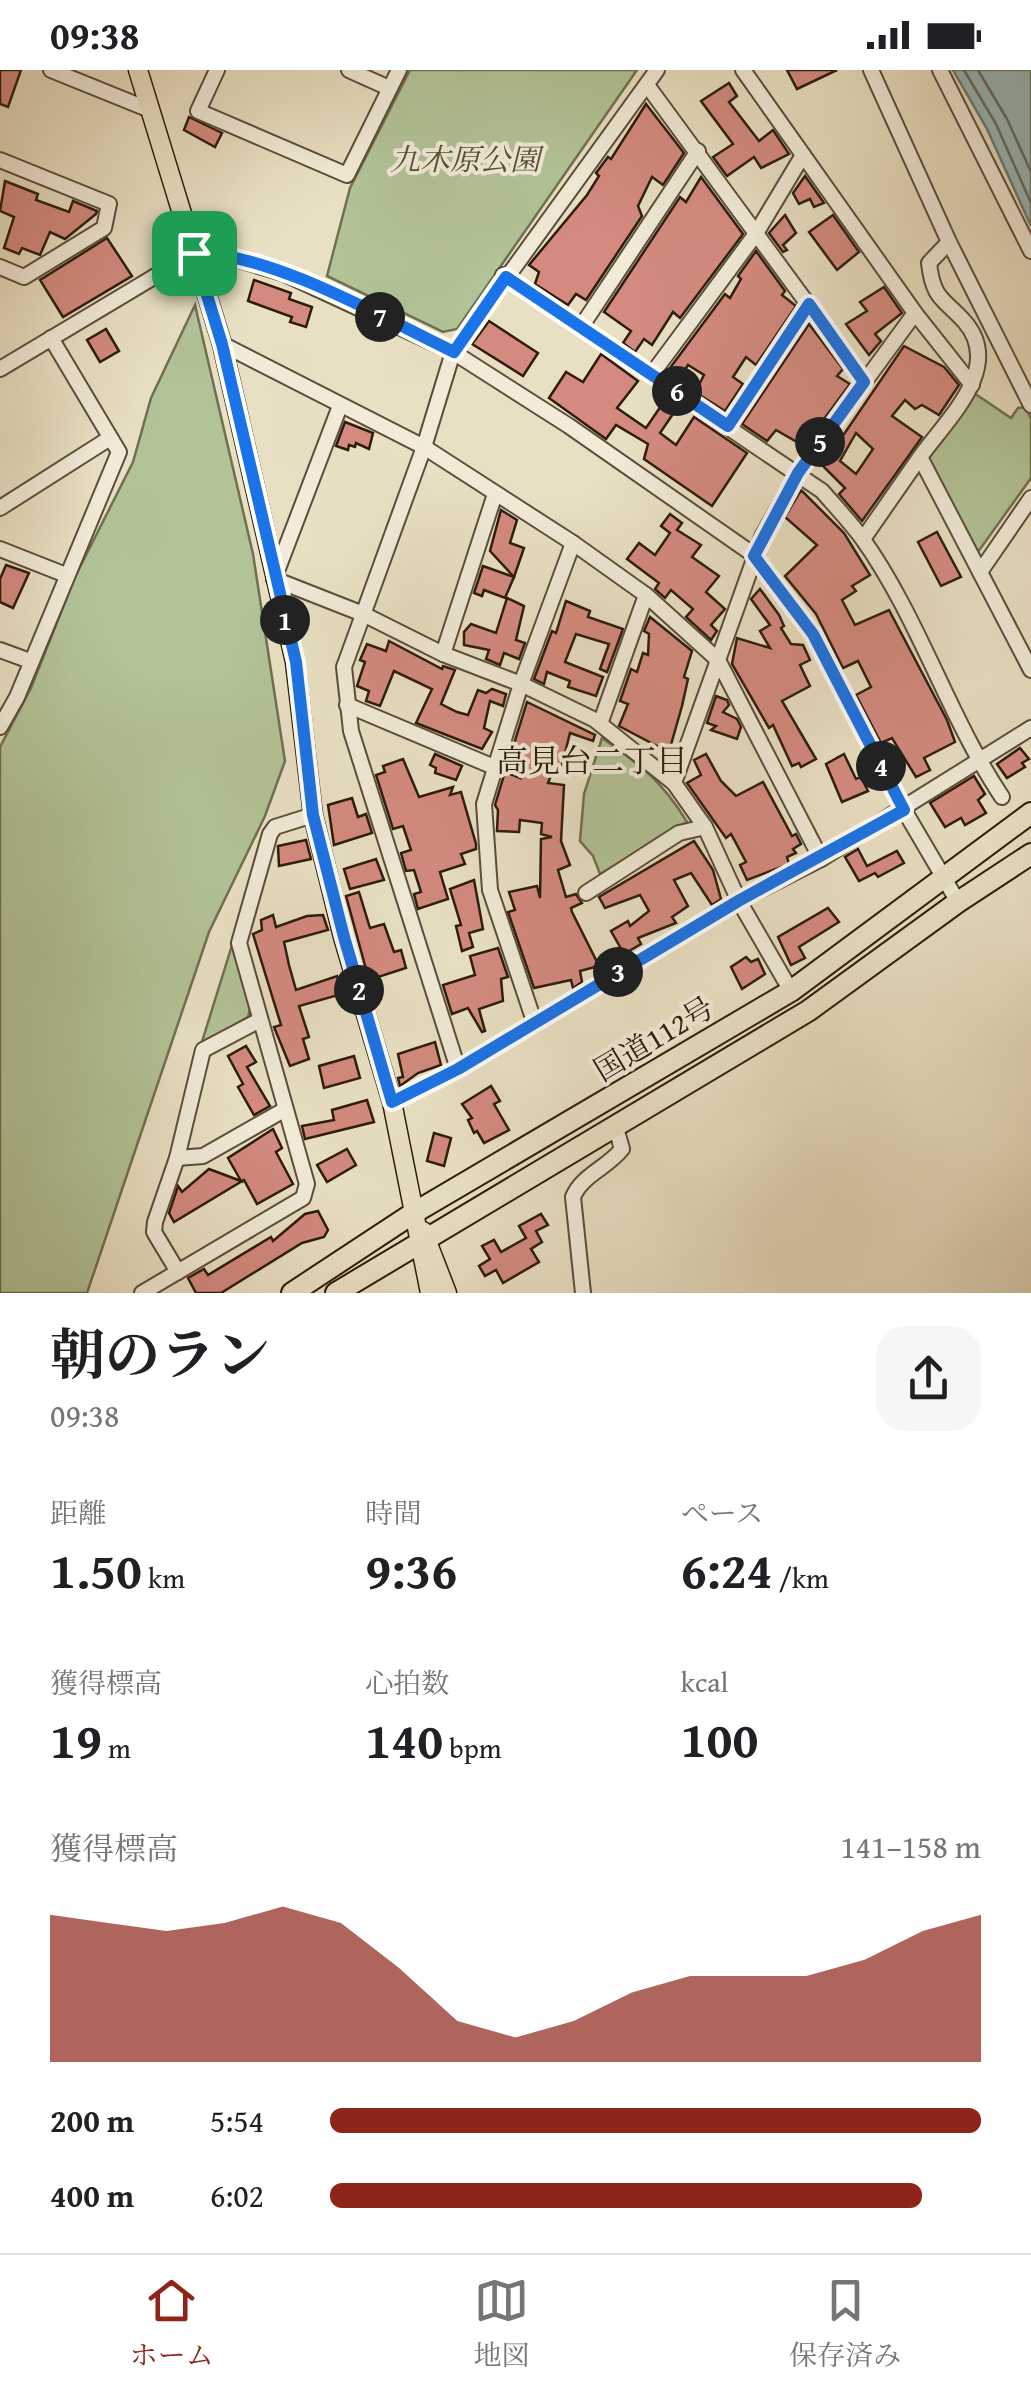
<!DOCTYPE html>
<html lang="ja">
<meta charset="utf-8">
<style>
body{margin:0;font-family:"Gentium Book Plus","Noto Serif JP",serif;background:#f6f6f6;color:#202124;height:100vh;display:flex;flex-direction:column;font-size:38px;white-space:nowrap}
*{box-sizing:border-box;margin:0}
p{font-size:32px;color:#757577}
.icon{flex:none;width:55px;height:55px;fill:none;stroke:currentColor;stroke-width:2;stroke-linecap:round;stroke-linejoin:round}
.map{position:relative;height:1223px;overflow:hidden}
.panel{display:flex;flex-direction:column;background:#fff;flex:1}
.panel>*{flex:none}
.pin{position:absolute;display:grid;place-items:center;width:85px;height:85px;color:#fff;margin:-42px;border-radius:20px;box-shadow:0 5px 15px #0006}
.km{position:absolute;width:50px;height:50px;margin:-25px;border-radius:50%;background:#222;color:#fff;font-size:28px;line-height:50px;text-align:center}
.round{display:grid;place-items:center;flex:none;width:105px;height:105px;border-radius:30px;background:#f6f6f6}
.summary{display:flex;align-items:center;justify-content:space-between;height:170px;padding:0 50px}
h1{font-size:55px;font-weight:700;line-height:75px}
.figures{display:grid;grid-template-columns:repeat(3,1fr);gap:15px;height:170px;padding:10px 50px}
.figures div{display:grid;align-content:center}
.figures b{font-size:50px;font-weight:700}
.figures small{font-size:28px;font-weight:400}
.figures p{font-size:28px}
.chart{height:280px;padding:20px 50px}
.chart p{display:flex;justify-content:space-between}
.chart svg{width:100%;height:180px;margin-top:10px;fill:#8f2418;opacity:.7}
ul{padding:0 50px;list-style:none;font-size:32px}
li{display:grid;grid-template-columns:160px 120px 1fr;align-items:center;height:75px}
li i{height:25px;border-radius:12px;background:#8f2418}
.status{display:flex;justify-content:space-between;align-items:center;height:70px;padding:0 50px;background:#fff;direction:ltr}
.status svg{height:28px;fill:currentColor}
.menu{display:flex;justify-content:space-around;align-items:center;height:140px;border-top:2px solid #e0e0e0;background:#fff;font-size:28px;color:#757577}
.menu a{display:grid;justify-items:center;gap:5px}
.menu .on{color:#8f2418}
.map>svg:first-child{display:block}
.green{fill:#b2c397;stroke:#6f7052;stroke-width:2.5}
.water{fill:#9bb;stroke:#6d7b75;stroke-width:2.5}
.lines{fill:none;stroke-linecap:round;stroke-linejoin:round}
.shore{stroke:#626c64;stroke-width:2.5}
.building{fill:#d48a7f;stroke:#2c1c0c;stroke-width:2.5;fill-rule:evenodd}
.minor-casing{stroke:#5b4d3a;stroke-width:18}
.major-casing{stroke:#2c1c0c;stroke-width:21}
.highway-casing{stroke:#2c1c0c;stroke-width:24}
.minor{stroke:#f1ebd8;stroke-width:14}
.major{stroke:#e9e0c3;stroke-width:18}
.highway{stroke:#e9e0c3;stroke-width:20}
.route-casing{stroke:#fff;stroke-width:20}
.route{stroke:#1a73e8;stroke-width:12}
.labels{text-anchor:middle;stroke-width:8;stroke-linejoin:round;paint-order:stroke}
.park-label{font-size:30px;font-style:italic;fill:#544e36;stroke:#f1ebd8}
.street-label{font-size:30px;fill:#2c1c0c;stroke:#f1ebd8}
.neighbourhood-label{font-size:32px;fill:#2c1c0c;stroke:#f1ebd8}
</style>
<div class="status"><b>09:38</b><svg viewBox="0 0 49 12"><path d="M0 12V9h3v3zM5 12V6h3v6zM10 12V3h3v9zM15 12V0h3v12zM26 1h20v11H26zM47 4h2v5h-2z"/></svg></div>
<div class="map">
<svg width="1031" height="1223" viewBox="0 0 1031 1223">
<rect width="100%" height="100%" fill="#e9e0c3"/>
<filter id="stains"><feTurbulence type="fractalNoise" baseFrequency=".002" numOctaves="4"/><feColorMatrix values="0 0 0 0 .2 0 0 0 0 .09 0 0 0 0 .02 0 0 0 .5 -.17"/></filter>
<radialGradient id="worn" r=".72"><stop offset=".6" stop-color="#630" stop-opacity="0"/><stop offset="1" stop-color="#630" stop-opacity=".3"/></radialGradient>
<!-- green -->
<g class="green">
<polygon points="410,0 637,0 457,259 443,262 327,206 350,118"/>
<polygon points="195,235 253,484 285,691 265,746 209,862 87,1223 0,1223 0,677 31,618 75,507 133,392 151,328"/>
<polygon points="974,323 1011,348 1018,338 1026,337 1031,349 1031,408 978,482 927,391"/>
<path d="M602,668C641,695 662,711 687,752L600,804L593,786L580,771L584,724Z"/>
<polygon points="233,872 251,935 248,947 201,975"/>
</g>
<!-- water -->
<polygon class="water" points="953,0 1031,0 1031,156 987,59"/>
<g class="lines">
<!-- shore -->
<g class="shore">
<polyline points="964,0 996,54 1031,133"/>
<polyline points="978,0 1007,49 1031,102"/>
</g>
</g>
<!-- building -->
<g class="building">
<polygon points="0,0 21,0 8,37 0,34"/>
<polygon points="787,0 837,0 797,19"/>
<polygon points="729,13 737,26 729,32 759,71 773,60 789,84 761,98 754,87 727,106 713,87 733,74 701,31"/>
<polygon points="646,34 684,83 663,115 652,107 638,136 642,146 586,230 576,224 568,235 535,214 539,202 529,195 587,125 599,106 596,103 608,87 611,89"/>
<polygon points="189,47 222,63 215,77 184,60"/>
<polygon points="805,106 824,133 814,137 810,129 799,134 793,123"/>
<polygon points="701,107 743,164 680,248 673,242 652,275 644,269 635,282 623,273 631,261 604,242 680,127 686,132"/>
<polygon points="5,111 38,124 36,130 69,142 73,131 97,141 96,144 65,169 50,162 40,185 22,178 19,184 4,178 14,147 0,141"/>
<polygon points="785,145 796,163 783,175 787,180 783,182 769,163"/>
<polygon points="833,145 859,182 837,200 809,162"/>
<polygon points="107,168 132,206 63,247 40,210"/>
<polygon points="756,181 785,221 782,225 796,236 756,295 746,287 733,307 743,314 725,341 695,322 704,305 688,295 681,306 670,298 725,224 730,228 741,209 738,206"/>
<polygon points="254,210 291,223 289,229 312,237 306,257 290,252 292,247 248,231"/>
<polygon points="884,217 902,243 875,264 881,271 869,285 846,254 867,241 860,232"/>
<polygon points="489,251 538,283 523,306 472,274"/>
<polygon points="809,254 843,299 837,306 850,314 804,376 776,360 767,371 742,354"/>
<polygon points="106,259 119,281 100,292 87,270"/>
<path d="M904,276L944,297L959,315L939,345L922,335L915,339L905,330L892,346L922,367L862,451L839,424L845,418L823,396L834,380L830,377L837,368L840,370ZM856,363L873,379L856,404L840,391Z"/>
<polygon points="601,284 638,311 617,338 646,358 665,330 677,338 660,363 676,375 694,347 747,383 712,436 644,389 648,374 616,355 606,369 549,328 566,302 583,312"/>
<polygon points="345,352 373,363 369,379 356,373 355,377 349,375 348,380 336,376"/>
<polygon points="801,420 844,463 870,505 852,516 856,521 842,530 855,555 889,540 947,650 955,672 924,688 930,700 916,707 892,668 881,673 856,625 871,617 858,591 843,598 816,544 785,506 817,475 785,447"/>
<polygon points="501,440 517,450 510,473 524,478 514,507 490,481"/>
<polygon points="670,444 682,453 677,460 701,475 692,487 719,506 706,522 725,539 711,555 717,561 711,570 686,547 693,539 671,520 665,528 655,519 659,513 627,489 639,473 655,485 670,463 661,456"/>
<polygon points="937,462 961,507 941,516 918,472"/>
<polygon points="6,495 29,503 13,538 0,532 0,509"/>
<polygon points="483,496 514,507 505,528 484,520 482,526 474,523"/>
<polygon points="760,519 779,545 784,556 781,558 791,574 803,575 810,590 800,595 810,616 782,631 816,689 801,697 799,693 792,696 773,655 769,658 732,594 737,568 770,578 760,561 770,555 751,529"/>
<polygon points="507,528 524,536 516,570 525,573 519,589 504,583 500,595 486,589 489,580 464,575 464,562 471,554 496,563"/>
<polygon points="566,531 590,541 588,547 623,559 607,602 600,599 609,574 576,564 565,592 603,607 596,626 568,617 570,611 547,602 544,614 534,609 552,561 556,563"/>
<polygon points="650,547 692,581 684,607 688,609 682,636 670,678 657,676 619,656 628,634 620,631 631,599 637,602 643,583 648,585 649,564 644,561"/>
<polygon points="389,571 442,599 443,596 455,600 441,634 457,642 468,645 478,620 486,623 492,619 506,624 503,636 490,631 484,658 492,662 482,679 416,653 432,619 394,601 380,636 366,631 369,621 357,616 365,592 360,590 367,574 386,581"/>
<polygon points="716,626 727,630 729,635 723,642 737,649 741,657 737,669 711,660 716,656 707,653"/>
<polygon points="527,632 595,665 593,671 570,663 562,695 554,698 548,713 564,715 561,771 570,795 558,800 566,827 576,824 582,833 571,838 572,842 599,896 580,901 582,912 573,918 571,910 534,918 508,842 515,840 509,822 537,816 540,828 541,769 552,767 541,764 542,753 520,750 519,762 497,761 498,740 495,735 505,702 520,708 513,677"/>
<polygon points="1020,678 1029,689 1022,693 1025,697 1007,708 997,694"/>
<polygon points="435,684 462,696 456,710 435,703 436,698 430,695"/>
<polygon points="706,684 721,711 736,726 763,712 792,766 796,764 801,774 793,779 796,783 787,787 789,794 747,810 740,795 746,792 731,764 726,768 687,713 701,705 694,690"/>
<polygon points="844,684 856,709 861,707 868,721 842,732 826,694"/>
<polygon points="403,689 419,727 453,717 450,725 461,722 476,774 476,779 461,784 465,794 440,802 448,829 418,839 414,824 421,822 414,800 406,801 401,783 411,780 403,756 393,759 376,705 385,702 383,696"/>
<polygon points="974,706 985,724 978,730 986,743 965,755 961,748 945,757 930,733"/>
<polygon points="352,728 358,747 366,744 372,763 334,775 328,735"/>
<polygon points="306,770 311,789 279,796 278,776"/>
<polygon points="694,771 713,800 721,829 712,835 691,803 674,810 688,836 672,847 676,853 638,868 641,874 624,884 611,861 628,851 630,856 649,841 640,825 605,838 599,827"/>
<polygon points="858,779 867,796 897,781 904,793 878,807 875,803 859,811 845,787"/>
<polygon points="376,789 384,810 350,819 344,799"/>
<polygon points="474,810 483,859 469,863 473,877 462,881 456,856 461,855 450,819"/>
<polygon points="359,822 370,858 384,854 394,882 401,880 406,898 369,910 346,826"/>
<polygon points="828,838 839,852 799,877 805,888 791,895 778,867"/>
<polygon points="273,845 276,857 307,846 323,845 328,860 284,872 289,895 296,920 337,906 342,924 299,936 309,967 303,969 309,989 290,996 274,957 281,955 253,864 262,860 261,850"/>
<polygon points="498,878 508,907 501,909 503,931 479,939 485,961 482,962 468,938 452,944 443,915 475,905 470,886"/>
<polygon points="746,887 751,892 758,889 765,904 742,919 731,897"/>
<polygon points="435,972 441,995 418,1003 400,1016 398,1008 403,1007 398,984"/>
<polygon points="246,976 256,992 247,997 270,1036 254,1045 238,1017 243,1014 228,986"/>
<polygon points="354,986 360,1008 324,1018 319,996"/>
<polygon points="491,1016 500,1031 494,1034 509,1060 484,1073 477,1061 474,1063 468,1050 472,1048 462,1034"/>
<polygon points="367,1030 374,1052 305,1069 302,1056 334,1050 332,1040"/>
<polygon points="273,1059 282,1078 276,1082 293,1114 257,1134 244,1110 174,1152 169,1143 178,1116 182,1122 209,1099 241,1111 228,1088"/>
<polygon points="434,1063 451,1068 444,1096 427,1091"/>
<polygon points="347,1079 356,1095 327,1112 317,1095"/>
<polygon points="318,1141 328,1160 324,1167 302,1173 221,1223 196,1223 188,1208 204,1199 208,1205 271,1167 273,1171 305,1144"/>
<polygon points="541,1144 548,1155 536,1161 542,1172 531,1179 539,1192 503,1213 496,1200 485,1206 479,1196 490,1189 482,1176 494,1170 501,1182 526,1168 519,1156"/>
</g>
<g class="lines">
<defs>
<g id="minor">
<polyline points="51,0 150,40"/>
<polyline points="217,0 198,41 347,105 399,0"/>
<polyline points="349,0 389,18"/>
<polyline points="743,0 915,243 972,315"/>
<polyline points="871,0 949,172 1031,335"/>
<polyline points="940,0 1031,181"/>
<polyline points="647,15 865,312"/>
<polyline points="0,90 109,134 104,158 24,207 0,197"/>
<path d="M949,172L929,193C933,229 943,228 964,251C1005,297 947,349 920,387L1031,600"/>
<path d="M503,205L822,421C835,436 850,452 862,468C919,548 948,646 1002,727"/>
<polyline points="581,257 698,81"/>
<polyline points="222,274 424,377 573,473 646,525 718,590 821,789"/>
<polyline points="0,299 194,183 216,183 285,204 453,282 569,356 754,485 813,564 904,740 958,832"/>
<polyline points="652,304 755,165 803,85"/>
<polyline points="340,336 274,509 363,544 443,584 521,614 595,650 674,713 705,757 739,831 791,921"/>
<polyline points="728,356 809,235"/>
<polyline points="0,438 110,368"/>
<polyline points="863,469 920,387"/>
<polyline points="0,479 66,505"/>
<polyline points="980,502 1031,428"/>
<polyline points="0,580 30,591"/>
<polyline points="443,584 495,424"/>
<polyline points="347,635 494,697"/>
<polyline points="600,654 646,525"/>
<polyline points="0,657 17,627 119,382 51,268"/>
<polyline points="674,713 762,467 798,403 915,243"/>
<polyline points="586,823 679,763 705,757"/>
<polyline points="535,954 490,820 484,734 521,614 573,473"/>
<polyline points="458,999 351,661 344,597 424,377 453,282 657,0"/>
<polyline points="392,1032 458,999 739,831 821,789 1031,658"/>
<polyline points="177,1088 203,1086 284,1040"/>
<polyline points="178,1202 154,1162 155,1152 177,1088 203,980 260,950"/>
<polyline points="142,1223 303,1128 307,1114 239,873 270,764 275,757 313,745"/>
<path d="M583,1223L573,1127C582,1105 607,1098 622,1079L616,1058"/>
</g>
<g id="major">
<polyline points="138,0 222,274 295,592 313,745 343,867 392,1032 430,1223"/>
<polyline points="423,1161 447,1223"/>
</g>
<g id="highway">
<polyline points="292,1223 412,1144 791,921 1031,743"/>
<polyline points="336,1223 808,941 958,832 1031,784"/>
</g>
</defs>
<!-- minor casing -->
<use href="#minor" class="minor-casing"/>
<!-- major casing -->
<use href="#major" class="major-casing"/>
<!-- highway casing -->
<use href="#highway" class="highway-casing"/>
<!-- minor -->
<use href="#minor" class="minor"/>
<!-- major -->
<use href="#major" class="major"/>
<!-- highway -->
<use href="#highway" class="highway"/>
</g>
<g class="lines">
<defs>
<path id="route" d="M194,183C272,183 383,248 454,282L506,207L728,356L809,234L864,312L798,403L754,486L813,564L904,740L740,830L458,999L392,1032L344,867L313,745L296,592L222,274Z"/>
</defs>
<!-- route casing -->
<use href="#route" class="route-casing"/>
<!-- route -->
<use href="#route" class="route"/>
</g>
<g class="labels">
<!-- park labels -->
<g class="park-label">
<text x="465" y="100">九木原公園</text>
</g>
<!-- street labels -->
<g class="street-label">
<text transform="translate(654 969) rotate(-31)" y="10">国道112号</text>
</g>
<!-- neighbourhood labels -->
<g class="neighbourhood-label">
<text x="592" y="702">高見台二丁目</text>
</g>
</g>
<rect width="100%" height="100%" filter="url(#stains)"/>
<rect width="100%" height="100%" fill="url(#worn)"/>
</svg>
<div class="pin" style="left:194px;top:183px;background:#1e9e55"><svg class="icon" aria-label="arrive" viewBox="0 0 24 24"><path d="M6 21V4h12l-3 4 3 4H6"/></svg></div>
<b class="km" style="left:285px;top:550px">1</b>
<b class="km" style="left:359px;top:920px">2</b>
<b class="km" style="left:618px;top:902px">3</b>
<b class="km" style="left:881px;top:696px">4</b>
<b class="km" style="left:820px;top:372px">5</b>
<b class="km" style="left:677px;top:321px">6</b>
<b class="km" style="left:380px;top:247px">7</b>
</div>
<section class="panel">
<div class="summary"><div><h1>朝のラン</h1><p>09:38</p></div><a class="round"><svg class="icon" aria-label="share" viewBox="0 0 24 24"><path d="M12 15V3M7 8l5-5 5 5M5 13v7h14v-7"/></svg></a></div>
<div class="figures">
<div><p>距離</p><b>1.50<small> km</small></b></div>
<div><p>時間</p><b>9:36</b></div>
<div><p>ペース</p><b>6:24<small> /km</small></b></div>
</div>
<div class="figures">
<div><p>獲得標高</p><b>19<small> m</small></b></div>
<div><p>心拍数</p><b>140<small> bpm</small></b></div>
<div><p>kcal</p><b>100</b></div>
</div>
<div class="chart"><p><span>獲得標高</span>141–158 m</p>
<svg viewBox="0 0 160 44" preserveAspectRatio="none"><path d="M0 44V8L10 10L20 12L30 10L40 6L50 10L60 21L70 34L80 38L90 34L100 27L110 23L120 23L130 23L140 19L150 12L160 8V44z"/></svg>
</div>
<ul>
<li><b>200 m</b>5:54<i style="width:100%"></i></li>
<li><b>400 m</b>6:02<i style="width:91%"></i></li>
</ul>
</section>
<nav class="menu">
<a class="on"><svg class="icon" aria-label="home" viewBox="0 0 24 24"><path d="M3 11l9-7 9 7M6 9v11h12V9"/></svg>ホーム</a>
<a><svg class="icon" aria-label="map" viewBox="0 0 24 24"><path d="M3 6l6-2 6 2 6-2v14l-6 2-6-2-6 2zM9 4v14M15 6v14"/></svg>地図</a>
<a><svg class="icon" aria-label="saved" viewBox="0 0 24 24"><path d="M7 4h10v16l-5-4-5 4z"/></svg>保存済み</a>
</nav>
